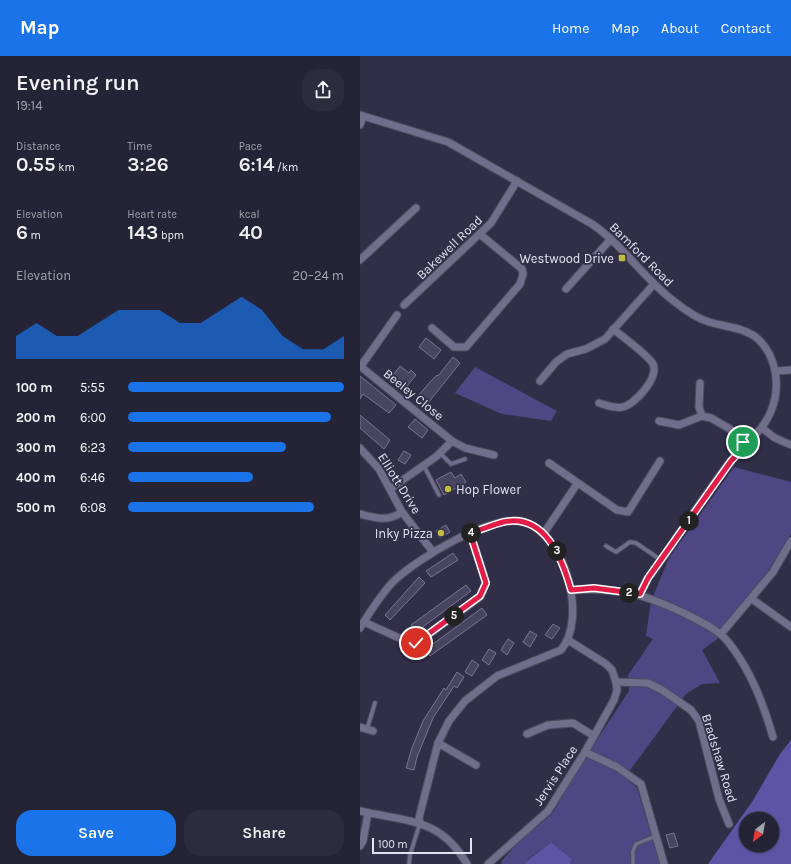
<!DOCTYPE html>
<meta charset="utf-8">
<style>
body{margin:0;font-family:Karla,sans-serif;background:#2d2b3e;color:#f1f3f6;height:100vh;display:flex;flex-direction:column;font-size:15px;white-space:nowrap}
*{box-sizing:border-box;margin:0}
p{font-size:13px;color:#a3a4ad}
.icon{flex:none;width:22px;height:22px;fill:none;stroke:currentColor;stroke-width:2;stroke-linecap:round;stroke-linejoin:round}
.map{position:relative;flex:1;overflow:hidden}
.panel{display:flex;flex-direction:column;background:#252336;width:360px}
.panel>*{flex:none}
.needle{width:26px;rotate:211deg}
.fabs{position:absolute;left:379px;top:756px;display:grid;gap:8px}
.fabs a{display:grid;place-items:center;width:40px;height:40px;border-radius:50%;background:#252336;box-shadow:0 1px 3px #0004,0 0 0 1px #424051;font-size:20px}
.scale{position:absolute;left:12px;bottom:10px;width:100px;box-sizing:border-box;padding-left:4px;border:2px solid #e2e1f1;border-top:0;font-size:11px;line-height:14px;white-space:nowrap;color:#e2e1f1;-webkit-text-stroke:3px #312f48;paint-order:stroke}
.pin{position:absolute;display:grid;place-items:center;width:34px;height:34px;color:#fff;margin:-17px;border:2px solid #fff;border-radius:50%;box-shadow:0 1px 4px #0007}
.km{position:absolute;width:20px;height:20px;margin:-10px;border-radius:50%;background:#222;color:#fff;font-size:11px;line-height:20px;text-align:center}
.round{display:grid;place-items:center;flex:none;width:42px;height:42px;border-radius:16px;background:#2d2b3e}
.summary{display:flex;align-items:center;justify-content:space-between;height:68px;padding:0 16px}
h1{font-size:22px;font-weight:600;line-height:30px}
.stats{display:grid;grid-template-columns:repeat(3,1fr);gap:6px;height:68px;padding:4px 16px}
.stats div{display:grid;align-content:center}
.stats b{font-size:20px;font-weight:600}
.stats small{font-size:11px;font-weight:400}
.stats p{font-size:11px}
.chart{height:112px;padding:8px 16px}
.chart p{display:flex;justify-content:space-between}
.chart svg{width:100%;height:72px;margin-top:4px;fill:#1a73e8;opacity:.7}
.action{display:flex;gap:8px;margin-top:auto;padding:8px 16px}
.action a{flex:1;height:46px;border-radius:16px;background:#1a73e8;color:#fff;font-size:16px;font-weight:600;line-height:46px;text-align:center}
.action a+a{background:#2d2b3e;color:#f1f3f6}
ul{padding:0 16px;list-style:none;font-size:13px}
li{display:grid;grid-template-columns:64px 48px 1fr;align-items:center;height:30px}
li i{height:10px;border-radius:5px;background:#1a73e8}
header{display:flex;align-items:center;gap:24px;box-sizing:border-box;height:56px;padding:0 20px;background:#1a73e8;color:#fff}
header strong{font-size:19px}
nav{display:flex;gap:22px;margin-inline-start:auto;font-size:14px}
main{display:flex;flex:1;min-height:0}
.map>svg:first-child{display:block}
.green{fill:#4f4784}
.forest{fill:#5f53a6;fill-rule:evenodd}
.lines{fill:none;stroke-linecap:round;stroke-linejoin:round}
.stream{stroke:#6054a7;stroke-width:2}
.building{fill:#47455f;stroke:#777592}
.lane-casing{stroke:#4d4c60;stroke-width:5.5}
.street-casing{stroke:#4d4c60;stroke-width:9}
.lane{stroke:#706e8a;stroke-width:3.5}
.street{stroke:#706e8a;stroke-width:7}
.route-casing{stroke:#fff;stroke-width:8}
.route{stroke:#e11d48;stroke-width:5}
.poi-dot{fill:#c2bd3f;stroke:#312f48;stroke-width:1.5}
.labels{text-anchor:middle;stroke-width:3.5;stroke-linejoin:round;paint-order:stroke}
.street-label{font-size:13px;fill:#e2e1f1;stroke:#312f48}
.poi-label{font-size:13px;fill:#e2e1f1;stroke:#312f48;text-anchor:end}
</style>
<header>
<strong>Map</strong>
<nav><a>Home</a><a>Map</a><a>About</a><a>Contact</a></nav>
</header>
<main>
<section class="panel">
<div class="summary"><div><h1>Evening run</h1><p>19:14</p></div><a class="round"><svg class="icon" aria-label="share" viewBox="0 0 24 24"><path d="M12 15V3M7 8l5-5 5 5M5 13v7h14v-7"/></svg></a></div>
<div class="stats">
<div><p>Distance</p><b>0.55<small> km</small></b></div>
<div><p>Time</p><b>3:26</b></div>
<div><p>Pace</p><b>6:14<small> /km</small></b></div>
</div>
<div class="stats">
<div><p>Elevation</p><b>6<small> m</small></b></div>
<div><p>Heart rate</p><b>143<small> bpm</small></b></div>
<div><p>kcal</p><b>40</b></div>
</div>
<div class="chart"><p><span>Elevation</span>20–24 m</p>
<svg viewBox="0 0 160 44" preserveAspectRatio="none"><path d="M0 44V30L10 22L20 30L30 30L40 22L50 14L60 14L70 14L80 22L90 22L100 14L110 6L120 14L130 30L140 38L150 38L160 30V44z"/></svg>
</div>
<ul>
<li><b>100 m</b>5:55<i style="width:100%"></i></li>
<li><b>200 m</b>6:00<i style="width:94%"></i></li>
<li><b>300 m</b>6:23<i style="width:73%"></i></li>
<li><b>400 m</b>6:46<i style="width:58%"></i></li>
<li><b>500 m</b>6:08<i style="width:86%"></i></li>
</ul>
<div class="action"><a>Save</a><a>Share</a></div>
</section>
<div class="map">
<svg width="431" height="808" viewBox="0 0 431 808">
<rect width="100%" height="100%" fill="#312f48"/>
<!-- green -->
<g class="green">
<polygon points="115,311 197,355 191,365 142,358 95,337"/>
<path d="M374,411L431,426V478L409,514L388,540L360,581L342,594L360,627L342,628L326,638L265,721L277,732L300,808H210L212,803L191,786C184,793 169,801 164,808H142L141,806L156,788L192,758L225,702L269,635L268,619L293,583L286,580L291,545L309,502Z"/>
</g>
<!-- forest -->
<g class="forest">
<path d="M431,684V808H348L392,746L420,698ZM386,763H412V789H386Z"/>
<path d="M191,786L212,803L210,808H164C169,802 184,793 191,786Z"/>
</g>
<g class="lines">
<!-- stream -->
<polyline class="stream" points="209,808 209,807"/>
</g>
<!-- building -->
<g class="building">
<polygon points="66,282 81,294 74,303 59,291"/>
<polygon points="93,301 100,307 68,347 59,339 70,326 77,319 78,320"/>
<polygon points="40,310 49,317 51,314 56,319 47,330 33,319"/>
<polygon points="0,320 36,349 29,357 3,338 0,343"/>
<polygon points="0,359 30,384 24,393 0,372"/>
<polygon points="55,363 68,374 62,382 48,371"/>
<polygon points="44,395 51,399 45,408 38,404"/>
<polygon points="91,416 95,422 101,418 106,426 84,439 76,424"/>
<polygon points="86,469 90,476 80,482 76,475"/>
<polygon points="93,497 98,504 71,521 66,515"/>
<polygon points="59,521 65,527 30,564 25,559"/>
<polygon points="106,529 111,535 56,576 51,569"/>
<polygon points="122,552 127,559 70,600 66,593"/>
<polygon points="193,568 200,572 192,583 185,579"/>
<polygon points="170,575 177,579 170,591 163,586"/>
<polygon points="148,583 154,587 147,599 141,594"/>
<polygon points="129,593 136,597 129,609 122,604"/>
<polygon points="112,604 119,609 112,620 105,616"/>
<polygon points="97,616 104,621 97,632 94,630 73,662 57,701 54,714 46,712 52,692 63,665 84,632 86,634"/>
<polygon points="314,777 318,790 310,792 306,779"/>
</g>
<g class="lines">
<defs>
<g id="lane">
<polyline points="80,397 91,408 105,403"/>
<polyline points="64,410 79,439"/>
<polyline points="246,490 256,496 270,486 276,487 301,504"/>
<polyline points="7,673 15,647"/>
<polyline points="49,808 50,799 60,767"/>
<polyline points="273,808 273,795 276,788 296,780"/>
</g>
<g id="street">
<path d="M0,59L88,86L232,168C264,190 284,223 315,246C325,254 336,262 349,266C365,271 383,271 397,282C417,300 421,331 411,355C403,376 383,389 370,406C341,444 316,484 288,522L280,538"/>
<polyline points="0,69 3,60"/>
<polyline points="0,204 56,152"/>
<polyline points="206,233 251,183"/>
<polyline points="44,249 131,167 157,125"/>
<polyline points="72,272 94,291 106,291 160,228 163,218 162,213 121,179"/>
<polyline points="0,310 92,385 105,392 134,399"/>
<polyline points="1,310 37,259"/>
<polyline points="416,315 431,314"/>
<polyline points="180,325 196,306 207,298 226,293 245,283 294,228"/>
<polyline points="340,327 339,351 342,360"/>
<path d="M239,347C246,349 255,353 263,351C275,348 299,322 293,308C289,300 262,280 253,273"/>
<polyline points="299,365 319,369 342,360 351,362 370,373 386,389"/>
<polyline points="402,372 415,382 431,389"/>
<polyline points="0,392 19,413 42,456 73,496"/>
<polyline points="189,407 257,454 268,456 300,405"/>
<polyline points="30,433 77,400 92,385"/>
<path d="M0,458C16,462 28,466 42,456"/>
<polyline points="184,477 217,428"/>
<path d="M211,534C261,531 288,539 332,561C345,568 360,575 369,587C391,615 403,647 413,681"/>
<polyline points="392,543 431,571"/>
<polyline points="4,566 48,586 56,587 120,541 126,527 110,477"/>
<path d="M0,572C8,559 25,533 36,523C59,502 132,457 164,466C205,478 228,562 201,594L137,620L105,645L89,665L78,687L59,762L60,766"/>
<polyline points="361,578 413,516 431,485"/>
<polyline points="256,626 288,627 302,634 331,654 339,665 359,743 369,768"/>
<polyline points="0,671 13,675"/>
<polyline points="167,678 188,669 213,667 234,680"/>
<polyline points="78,687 116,709"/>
<polyline points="225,696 257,711 281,728 304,808"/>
<path d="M0,755C46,766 80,761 107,808"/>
<polyline points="0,790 3,785 8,757"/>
<polyline points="128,808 188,755 225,696 254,644 257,634 256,626 252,614 246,608 208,584"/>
</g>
</defs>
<!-- lane casing -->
<use href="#lane" class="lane-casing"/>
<!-- street casing -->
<use href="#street" class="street-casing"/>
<!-- lane -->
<use href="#lane" class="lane"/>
<!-- street -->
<use href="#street" class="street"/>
</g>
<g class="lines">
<defs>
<path id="route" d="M56,587L120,540L126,527L110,477C121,474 132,469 143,466C185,457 202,502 211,534L234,532L280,538L288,522L371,405L386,389L383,386"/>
</defs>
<!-- route casing -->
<use href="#route" class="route-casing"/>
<!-- route -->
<use href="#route" class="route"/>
</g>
<!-- markers -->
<g class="poi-dot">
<rect x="258" y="198" width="8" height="8" rx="2"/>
<circle cx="88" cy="433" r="4"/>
<circle cx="81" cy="477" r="4"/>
</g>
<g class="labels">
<!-- street labels -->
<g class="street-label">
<text transform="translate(89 191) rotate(-44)" y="5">Bakewell Road</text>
<text transform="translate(282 198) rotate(45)" y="5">Bamford Road</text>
<text transform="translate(54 338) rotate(39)" y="5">Beeley Close</text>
<text transform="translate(40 427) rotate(58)" y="5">Elliott Drive</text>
<text transform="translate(360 702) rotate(73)" y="5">Bradshaw Road</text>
<text transform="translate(195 719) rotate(-57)" y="5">Jervis Place</text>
</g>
<!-- poi labels -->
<g class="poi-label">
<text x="254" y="207">Westwood Drive</text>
<text x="96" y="438" text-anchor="start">Hop Flower</text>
<text x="73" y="482">Inky Pizza</text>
</g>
</g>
</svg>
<div class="fabs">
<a><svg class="needle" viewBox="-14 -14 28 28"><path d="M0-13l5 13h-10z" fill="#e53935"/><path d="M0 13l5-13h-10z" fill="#a3a4ad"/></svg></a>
</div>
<div class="scale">100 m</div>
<div class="pin" style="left:383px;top:386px;background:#1e9e55"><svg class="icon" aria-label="arrive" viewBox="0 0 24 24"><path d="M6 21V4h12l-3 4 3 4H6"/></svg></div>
<div class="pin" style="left:56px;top:587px;background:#d93025"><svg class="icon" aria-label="check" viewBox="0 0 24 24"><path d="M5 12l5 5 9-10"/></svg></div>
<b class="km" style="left:329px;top:465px">1</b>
<b class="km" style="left:269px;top:537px">2</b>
<b class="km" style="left:197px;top:495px">3</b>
<b class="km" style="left:111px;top:477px">4</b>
<b class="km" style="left:94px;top:560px">5</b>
</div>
</main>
